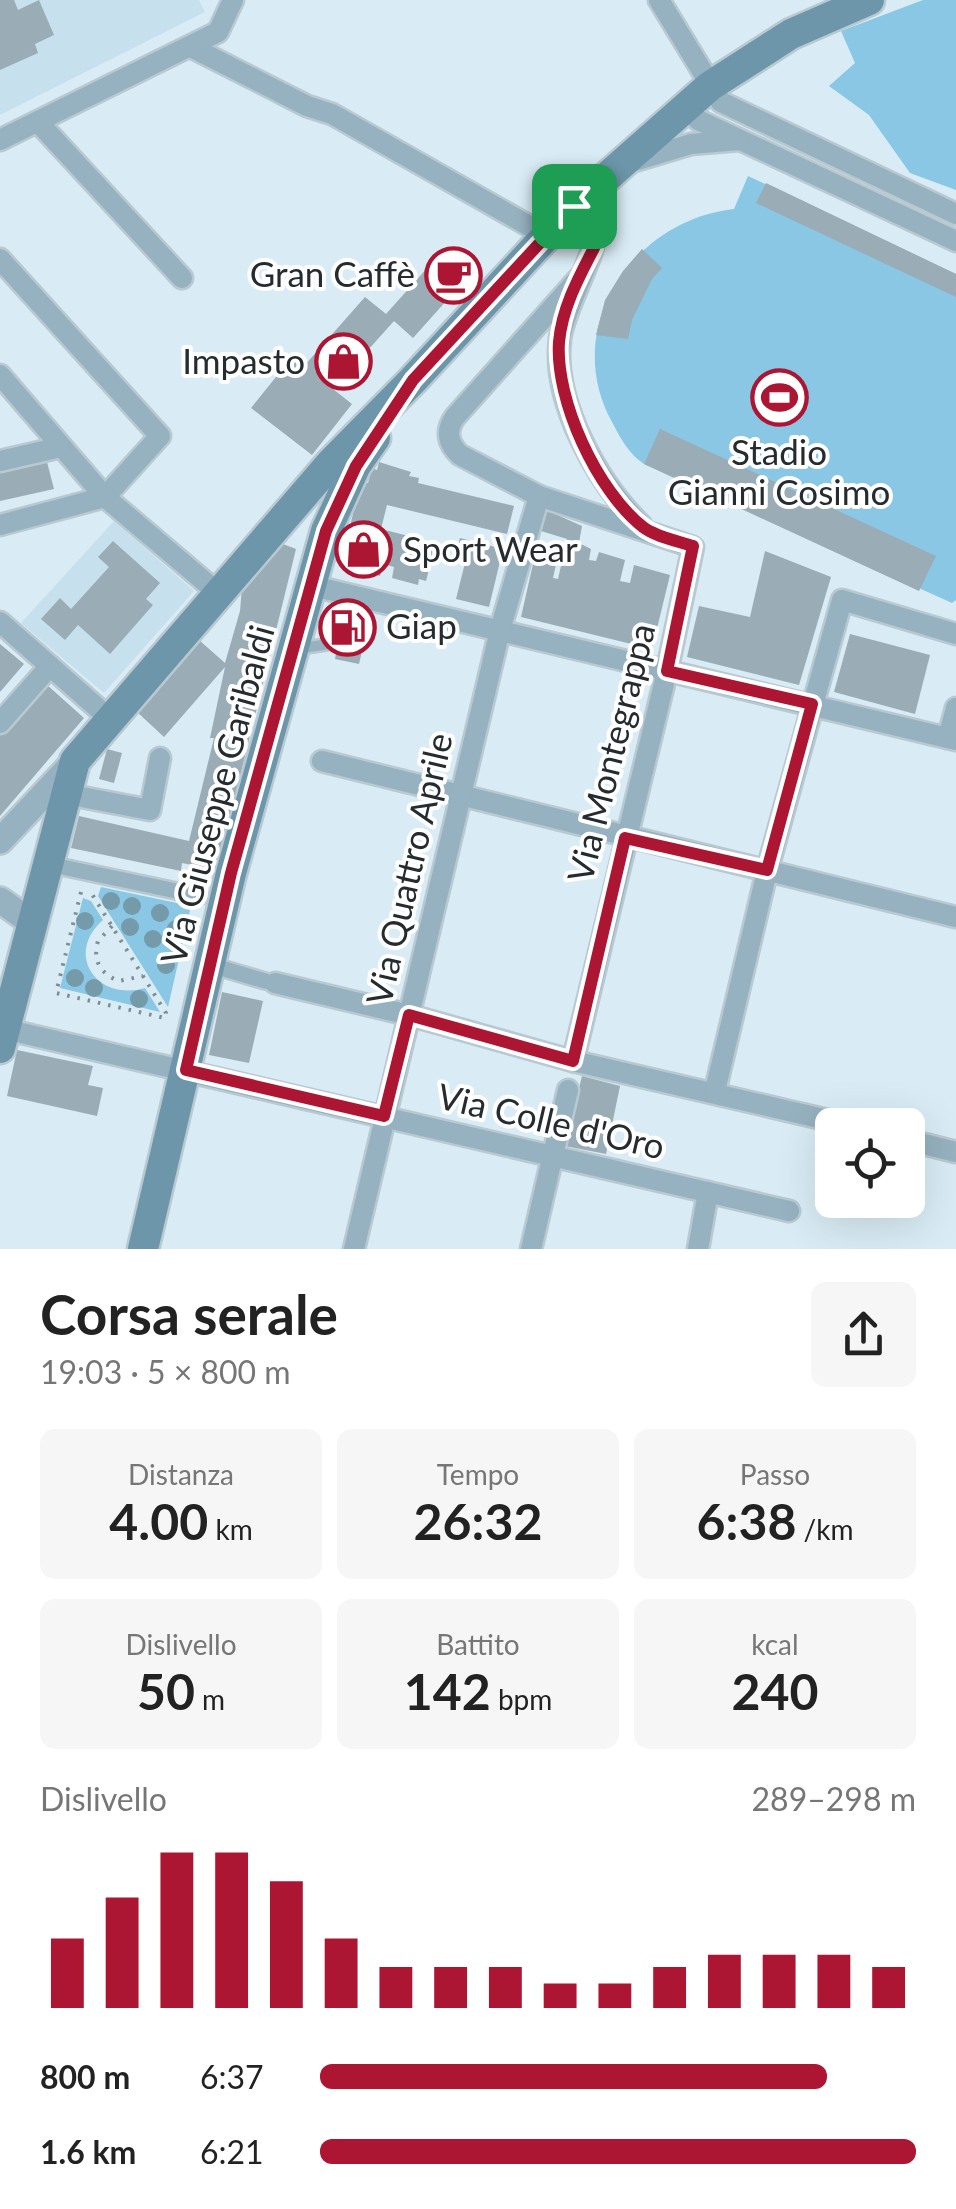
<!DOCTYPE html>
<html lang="it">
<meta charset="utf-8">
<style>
body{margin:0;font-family:Lato,sans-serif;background:#f6f6f6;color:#222;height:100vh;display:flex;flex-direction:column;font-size:38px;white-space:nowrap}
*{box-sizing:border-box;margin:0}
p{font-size:32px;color:#767676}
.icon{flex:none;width:55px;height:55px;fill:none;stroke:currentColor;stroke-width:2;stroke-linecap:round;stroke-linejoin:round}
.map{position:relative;height:1249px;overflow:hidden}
.side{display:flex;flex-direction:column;background:#fff;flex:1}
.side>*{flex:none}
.fabs{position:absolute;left:815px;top:1108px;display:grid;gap:20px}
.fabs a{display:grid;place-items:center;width:110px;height:110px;border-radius:15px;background:#fff;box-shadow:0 10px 40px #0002;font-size:50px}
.pin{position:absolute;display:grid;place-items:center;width:85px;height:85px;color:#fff;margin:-42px;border-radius:20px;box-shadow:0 5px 15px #0006}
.round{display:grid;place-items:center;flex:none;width:105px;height:105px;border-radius:15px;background:#f6f6f6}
.overview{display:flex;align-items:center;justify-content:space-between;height:170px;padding:0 40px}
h1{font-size:55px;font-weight:700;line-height:75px}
.figures{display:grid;grid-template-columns:repeat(3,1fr);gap:15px;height:170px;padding:10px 40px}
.figures div{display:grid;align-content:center;border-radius:15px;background:#f6f6f6;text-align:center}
.figures b{font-size:50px;font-weight:700}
.figures small{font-size:28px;font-weight:400}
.figures p{font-size:28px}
.chart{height:280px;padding:20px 40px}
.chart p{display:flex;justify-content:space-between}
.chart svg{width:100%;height:180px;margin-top:10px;stroke:#ac1633;stroke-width:6}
ul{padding:0 40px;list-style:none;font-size:32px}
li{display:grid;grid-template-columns:160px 120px 1fr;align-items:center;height:75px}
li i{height:25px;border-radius:12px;background:#ac1633}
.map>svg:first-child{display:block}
.built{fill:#c7e0ed}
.green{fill:#89c7e4}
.building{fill:#9aacb5}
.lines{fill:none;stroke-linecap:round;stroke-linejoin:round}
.service-casing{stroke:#b8c9d1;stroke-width:15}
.pedestrian-casing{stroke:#b8c9d1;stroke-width:20}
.minor-casing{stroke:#b8c9d1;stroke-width:25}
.tertiary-casing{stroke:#b8c9d1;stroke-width:30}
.secondary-casing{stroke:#b8c9d1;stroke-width:35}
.path{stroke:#808d93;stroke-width:4;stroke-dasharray:2.5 8;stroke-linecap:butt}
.service{stroke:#96b1bf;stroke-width:10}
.pedestrian{stroke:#96b1bf;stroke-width:15}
.minor{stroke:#96b1bf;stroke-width:20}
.tertiary{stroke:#96b1bf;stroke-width:25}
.secondary{stroke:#6d96aa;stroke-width:30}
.tree{fill:#759aaa}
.route-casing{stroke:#fff;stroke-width:20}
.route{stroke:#ac1633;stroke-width:12}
.labels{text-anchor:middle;stroke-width:8;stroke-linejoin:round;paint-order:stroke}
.poi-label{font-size:35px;fill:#242c2f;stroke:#fff;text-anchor:end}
.street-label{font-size:35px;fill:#242c2f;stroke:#fff}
</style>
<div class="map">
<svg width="956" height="1249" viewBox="0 0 956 1249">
<rect width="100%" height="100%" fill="#d9ecf5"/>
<!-- built -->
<g class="built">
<polygon points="0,0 199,0 205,12 0,115"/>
<polygon points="114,521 194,591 104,693 21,623"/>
</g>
<!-- green -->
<g class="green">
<polygon points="923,0 956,0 956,190 910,173 869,115 829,86 855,63 841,31"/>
<path d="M748,176L956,274V600L952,603L644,464C628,453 621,439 612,422C560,328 633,220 734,209Z"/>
<polygon points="101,887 191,906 168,1007 98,896"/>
<path d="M83,898L91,901L103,920C64,954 97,1002 145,988L160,1012L60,988Z"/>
</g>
<!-- building -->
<g class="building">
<polygon points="0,0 14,0 18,10 39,0 54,35 35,44 38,53 0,70"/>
<polygon points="766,183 956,274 956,297 756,203"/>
<polygon points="446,247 473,271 413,338 394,321 333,389 352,404 312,455 251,408 292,357 304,366 365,297 386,314"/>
<polygon points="642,249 662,268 652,279 632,320 628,339 596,335 605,300 623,271"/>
<polygon points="660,429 936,556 919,591 644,464"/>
<polygon points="46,458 54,489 0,501 0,468"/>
<polygon points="379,462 411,472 409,476 419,478 418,483 514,506 507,534 387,505 381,529 436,543 426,581 419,579 418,585 392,578 394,567 383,564 380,576 340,566 361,482 368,483 372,468 377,470"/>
<polygon points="546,510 582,526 579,543 591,549 589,560 596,561 599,552 625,560 620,581 630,583 634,565 670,575 652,649 521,617 535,555 557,560 553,578 558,579 567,539 541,531"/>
<polygon points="460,538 503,549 489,607 456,599 467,555 456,553"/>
<polygon points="113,541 160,583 146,599 153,605 110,654 78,625 65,640 41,619 60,598 71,609 109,567 98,557"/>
<polygon points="283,544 296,549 217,870 182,863 181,871 71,848 79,816 189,841 214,738 210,738 225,667 164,737 136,711 199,640 225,663 240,611 242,587"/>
<polygon points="765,551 831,577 799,685 687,657 699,606 750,617"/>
<polygon points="329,606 364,614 356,646 363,647 359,664 335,659 339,638 323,635"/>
<polygon points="850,634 930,655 915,714 834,692"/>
<polygon points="0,644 24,664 0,692"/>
<polygon points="46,684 84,718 0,816 0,735"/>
<polygon points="107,749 122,753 114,783 99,779"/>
<polygon points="222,992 263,1001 249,1063 209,1055"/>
<polygon points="17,1050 93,1066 88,1085 103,1088 97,1116 7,1096"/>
<polygon points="582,1076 620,1086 606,1154 565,1146"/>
</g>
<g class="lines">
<defs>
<polyline id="service" points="296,649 329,644 342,593"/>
<g id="pedestrian">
<polyline points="48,864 200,896"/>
<polyline points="211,965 265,981"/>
</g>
<g id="minor">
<polyline points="659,0 721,102 956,214"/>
<polyline points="191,47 307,106 332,114 545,235"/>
<polyline points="685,106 698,120 956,241"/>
<polyline points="38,122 182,278"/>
<polyline points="0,140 218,32 233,0"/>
<polyline points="631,162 691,144 739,140"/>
<path d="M574,206C583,215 592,225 594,238C596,253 563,312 560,339C552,402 598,483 641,525"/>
<polyline points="0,259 160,436 105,497"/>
<polyline points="0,375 105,497 218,593"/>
<polyline points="0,461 61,447"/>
<polyline points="0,525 105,497"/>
<polyline points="313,586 956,740"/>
<polyline points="0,622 110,719"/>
<polyline points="0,723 50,666"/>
<polyline points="948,738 956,708"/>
<polyline points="322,761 956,917"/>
<polyline points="66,794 150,810 160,758"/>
<polyline points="275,983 409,1015 573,1061 849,1125"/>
<polyline points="0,1028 789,1211"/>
<path d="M573,1061L667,671L693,547L539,496L460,455C448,444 445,431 455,417L579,278"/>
<polyline points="715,1091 767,871 842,600 956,634"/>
<polyline points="908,1140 956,1152"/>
<polyline points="354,1249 500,630 539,496"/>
<polyline points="531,1249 568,1090"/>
<polyline points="698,1249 708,1192"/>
</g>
<g id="tertiary">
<polyline points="0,841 75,761"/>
<polyline points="0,900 32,923"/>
</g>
<g id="secondary">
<polyline points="0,1048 75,761 331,463 413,380 574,206 710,86 791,34 869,0"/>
<polyline points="143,1249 231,873 326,531 356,465 375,438"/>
</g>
</defs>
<!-- service casing -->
<use href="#service" class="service-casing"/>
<!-- pedestrian casing -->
<use href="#pedestrian" class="pedestrian-casing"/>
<!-- minor casing -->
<use href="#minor" class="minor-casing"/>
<!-- tertiary casing -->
<use href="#tertiary" class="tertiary-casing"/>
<!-- secondary casing -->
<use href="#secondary" class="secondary-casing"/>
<!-- path -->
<g class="path">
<polyline points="81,892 56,993 165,1018 166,1013 90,891"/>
<path d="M112,926L98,941C92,961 101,974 119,981L143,976"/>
</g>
<!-- service -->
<use href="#service" class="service"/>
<!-- pedestrian -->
<use href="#pedestrian" class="pedestrian"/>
<!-- minor -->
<use href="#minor" class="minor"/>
<!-- tertiary -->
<use href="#tertiary" class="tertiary"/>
<!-- secondary -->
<use href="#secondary" class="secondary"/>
</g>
<!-- trees -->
<g class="tree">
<circle cx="111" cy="901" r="9"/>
<circle cx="132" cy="906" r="9"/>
<circle cx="160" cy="913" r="9"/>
<circle cx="85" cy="921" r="9"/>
<circle cx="130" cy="927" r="9"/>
<circle cx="176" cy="929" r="9"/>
<circle cx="153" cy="939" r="9"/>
<circle cx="166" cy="965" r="9"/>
<circle cx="75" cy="978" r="9"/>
<circle cx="94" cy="988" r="9"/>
<circle cx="139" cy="999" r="9"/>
</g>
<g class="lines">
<defs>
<path id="route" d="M574,206C586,219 594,229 594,248C579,277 562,308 559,342C555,400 597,491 643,527C656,537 678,541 693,546L667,671L812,704L767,870L625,838L573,1061L409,1015L384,1116L186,1070L231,873L326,531L356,466L413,380Z"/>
</defs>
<!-- route casing -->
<use href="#route" class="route-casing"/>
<!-- route -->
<use href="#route" class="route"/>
</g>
<!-- icons -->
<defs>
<symbol id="cafe-ring" viewBox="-11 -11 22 22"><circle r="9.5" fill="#fff" stroke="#ac1633" stroke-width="1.5"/><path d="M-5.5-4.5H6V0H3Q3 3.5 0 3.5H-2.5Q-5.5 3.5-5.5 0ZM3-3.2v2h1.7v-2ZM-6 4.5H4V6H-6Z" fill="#ac1633"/></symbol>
<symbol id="shop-ring" viewBox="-11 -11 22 22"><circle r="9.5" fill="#fff" stroke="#ac1633" stroke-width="1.5"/><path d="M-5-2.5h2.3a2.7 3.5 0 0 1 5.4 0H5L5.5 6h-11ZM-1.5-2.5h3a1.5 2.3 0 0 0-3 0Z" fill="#ac1633"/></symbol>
<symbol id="stadium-ring" viewBox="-11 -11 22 22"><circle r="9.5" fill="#fff" stroke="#ac1633" stroke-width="1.5"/><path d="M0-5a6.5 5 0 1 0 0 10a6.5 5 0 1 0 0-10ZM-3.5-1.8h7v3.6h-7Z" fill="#ac1633"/></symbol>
<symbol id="fuel-ring" viewBox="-11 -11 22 22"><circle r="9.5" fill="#fff" stroke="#ac1633" stroke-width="1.5"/><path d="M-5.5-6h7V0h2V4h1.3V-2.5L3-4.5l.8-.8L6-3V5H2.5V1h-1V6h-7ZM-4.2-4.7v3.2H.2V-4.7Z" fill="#ac1633"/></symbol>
</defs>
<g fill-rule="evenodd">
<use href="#cafe-ring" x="422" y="244" width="63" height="63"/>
<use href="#shop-ring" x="312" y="330" width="63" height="63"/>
<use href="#stadium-ring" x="748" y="366" width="63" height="63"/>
<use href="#shop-ring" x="332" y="518" width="63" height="63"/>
<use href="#fuel-ring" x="316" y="596" width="63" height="63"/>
</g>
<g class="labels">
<!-- poi labels -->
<g class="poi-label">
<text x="415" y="287">Gran Caffè</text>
<text x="305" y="374">Impasto</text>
<text x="779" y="465" text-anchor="middle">Stadio<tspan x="779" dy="40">Gianni Cosimo</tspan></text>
<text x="403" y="562" text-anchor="start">Sport Wear</text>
<text x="386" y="639" text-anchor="start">Giap</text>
</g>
<!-- street labels -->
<g class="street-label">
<text transform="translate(612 753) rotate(-76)" y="12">Via Montegrappa</text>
<text transform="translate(218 795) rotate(-75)" y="12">Via Giuseppe Garibaldi</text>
<text transform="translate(410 869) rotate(-77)" y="12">Via Quattro Aprile</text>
<text transform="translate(551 1122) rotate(13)" y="12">Via Colle d'Oro</text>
</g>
</g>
</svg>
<div class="fabs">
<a><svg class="icon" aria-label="locate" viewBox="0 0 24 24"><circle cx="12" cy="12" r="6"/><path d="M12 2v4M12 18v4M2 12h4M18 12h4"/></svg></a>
</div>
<div class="pin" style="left:574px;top:206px;background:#1e9e55"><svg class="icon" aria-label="arrive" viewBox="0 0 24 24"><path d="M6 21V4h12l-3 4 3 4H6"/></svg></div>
</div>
<section class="side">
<div class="overview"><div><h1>Corsa serale</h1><p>19:03 · 5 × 800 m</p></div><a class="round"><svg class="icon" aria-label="share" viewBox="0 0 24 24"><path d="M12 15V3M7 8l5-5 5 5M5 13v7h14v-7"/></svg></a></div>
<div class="figures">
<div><p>Distanza</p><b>4.00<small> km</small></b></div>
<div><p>Tempo</p><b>26:32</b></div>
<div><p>Passo</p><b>6:38<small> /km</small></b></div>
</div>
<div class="figures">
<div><p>Dislivello</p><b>50<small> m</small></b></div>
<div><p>Battito</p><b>142<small> bpm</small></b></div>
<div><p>kcal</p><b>240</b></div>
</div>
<div class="chart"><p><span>Dislivello</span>289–298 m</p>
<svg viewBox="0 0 160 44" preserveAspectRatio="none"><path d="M5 44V27M15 44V17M25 44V6M35 44V6M45 44V13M55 44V27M65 44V34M75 44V34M85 44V34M95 44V38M105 44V38M115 44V34M125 44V31M135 44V31M145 44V31M155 44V34"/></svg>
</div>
<ul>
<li><b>800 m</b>6:37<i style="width:85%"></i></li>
<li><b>1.6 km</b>6:21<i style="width:100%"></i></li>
</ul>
</section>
